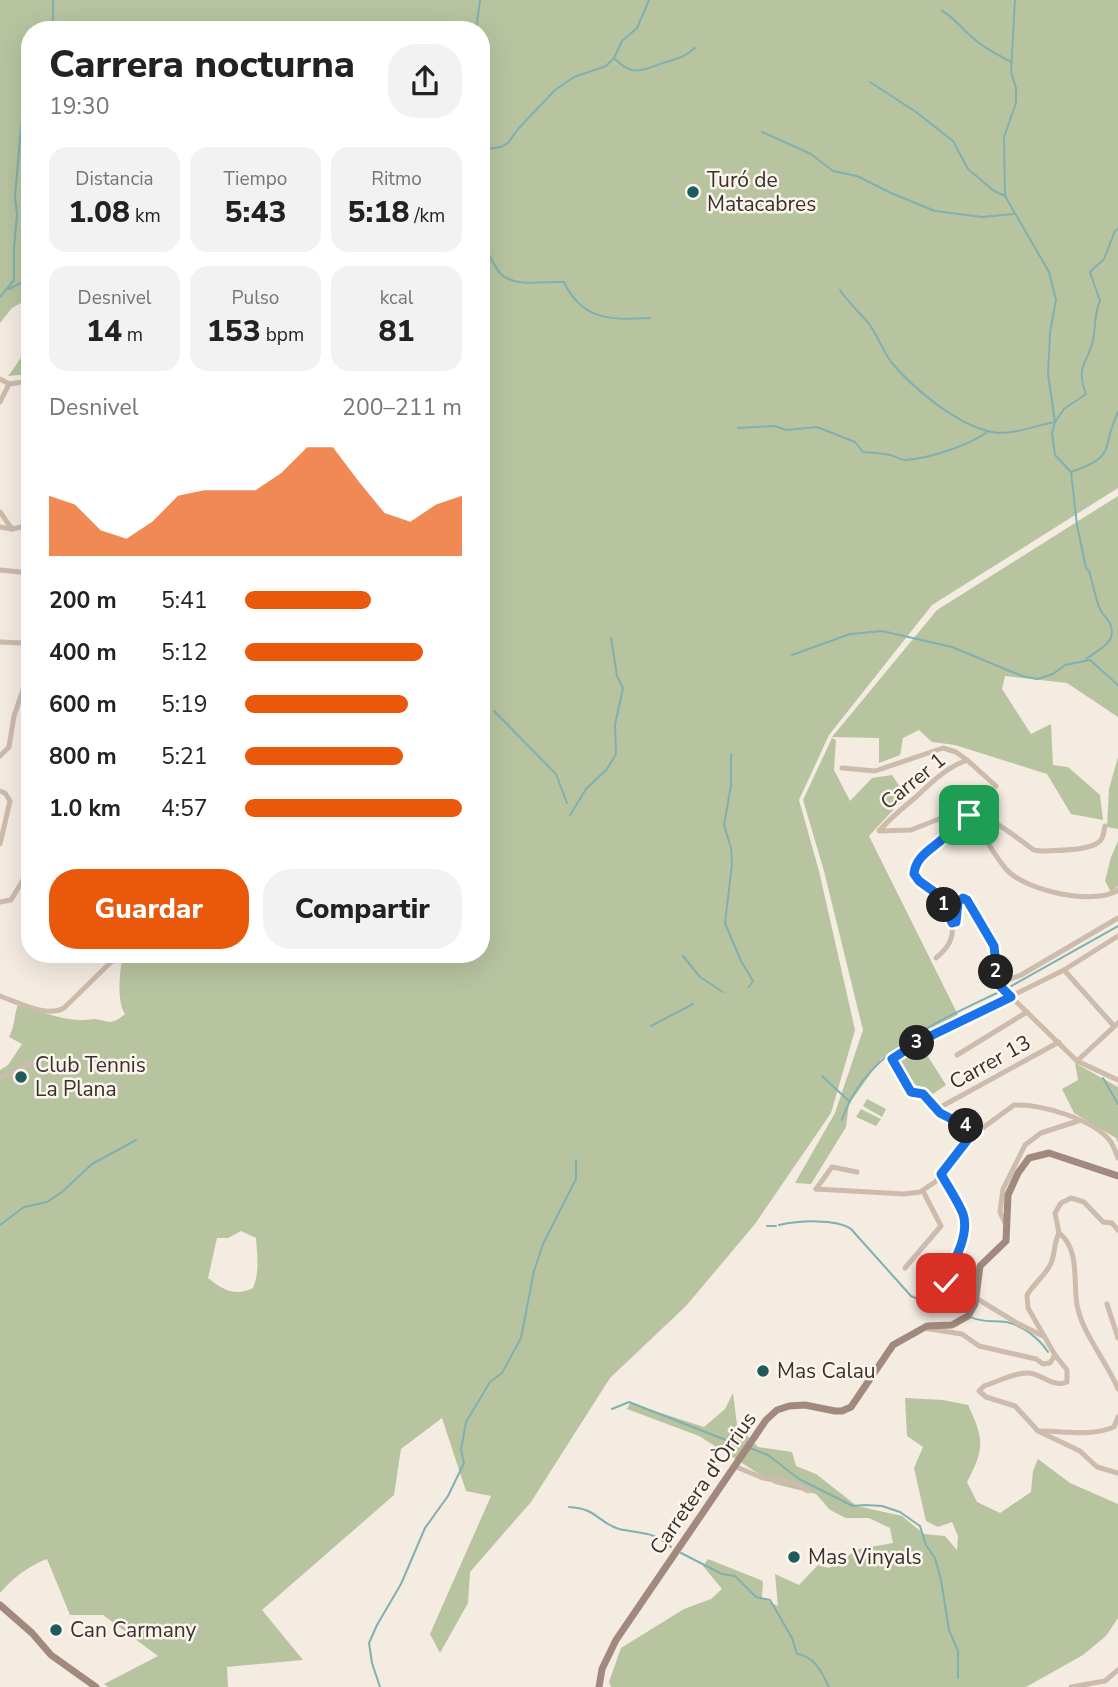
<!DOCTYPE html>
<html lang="es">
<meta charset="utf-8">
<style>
body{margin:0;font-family:"Nunito Sans",sans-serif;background:#f2f2f2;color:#222;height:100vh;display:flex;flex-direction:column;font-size:26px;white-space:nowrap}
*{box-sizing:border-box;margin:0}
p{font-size:23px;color:#767676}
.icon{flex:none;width:38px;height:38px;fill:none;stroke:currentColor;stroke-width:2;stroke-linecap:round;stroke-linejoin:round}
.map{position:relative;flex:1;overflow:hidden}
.sheet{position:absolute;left:21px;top:21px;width:469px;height:942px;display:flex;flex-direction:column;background:#fff;border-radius:28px;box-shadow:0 7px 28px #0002}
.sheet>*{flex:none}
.pin{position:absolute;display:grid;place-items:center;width:60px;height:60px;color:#fff;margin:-30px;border-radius:14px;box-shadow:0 4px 10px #0006}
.km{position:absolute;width:35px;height:35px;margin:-18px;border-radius:50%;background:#222;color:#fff;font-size:19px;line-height:35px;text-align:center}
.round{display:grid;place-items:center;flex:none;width:74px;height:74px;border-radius:28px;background:#f2f2f2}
.head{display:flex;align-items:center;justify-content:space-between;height:119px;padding:0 28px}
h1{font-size:38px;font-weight:800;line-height:52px}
.stats{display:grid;grid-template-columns:repeat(3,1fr);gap:10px;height:119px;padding:7px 28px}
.stats div{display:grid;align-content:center;border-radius:18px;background:#f2f2f2;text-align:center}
.stats b{font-size:30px;font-weight:800}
.stats small{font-size:19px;font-weight:400}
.stats p{font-size:19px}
.chart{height:196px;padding:14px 28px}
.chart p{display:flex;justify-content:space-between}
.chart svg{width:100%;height:126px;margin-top:7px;fill:#ea580c;opacity:.7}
.action{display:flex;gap:14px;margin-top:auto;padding:14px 28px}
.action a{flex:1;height:80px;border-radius:28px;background:#ea580c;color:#fff;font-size:28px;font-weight:800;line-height:80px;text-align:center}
.action a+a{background:#f2f2f2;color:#222}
ul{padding:0 28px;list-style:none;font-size:23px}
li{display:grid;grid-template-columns:112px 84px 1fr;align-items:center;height:52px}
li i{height:18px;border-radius:9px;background:#ea580c}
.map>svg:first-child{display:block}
.green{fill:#b8c4a0;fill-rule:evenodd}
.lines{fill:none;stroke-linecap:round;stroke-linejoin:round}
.stream{stroke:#7fb0b2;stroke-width:2}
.street{stroke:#cdbbac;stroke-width:5}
.secondary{stroke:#a18a7d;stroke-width:7}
.route-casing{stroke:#fff;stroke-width:14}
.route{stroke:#1a73e8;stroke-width:9}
.poi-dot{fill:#1f5a5e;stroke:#fbf5ee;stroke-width:2.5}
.labels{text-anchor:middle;stroke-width:5;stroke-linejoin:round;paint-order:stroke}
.poi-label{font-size:21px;fill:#3b302b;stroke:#fbf5ee;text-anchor:start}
.street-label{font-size:21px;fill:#3b302b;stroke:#fbf5ee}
</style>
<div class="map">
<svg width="1118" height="1687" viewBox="0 0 1118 1687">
<rect width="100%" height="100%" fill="#f4ebe1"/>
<!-- green -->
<g class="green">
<path d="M0,0H1118V488L932,605L829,735L799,800L819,871L855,1030L831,1113L755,1224L686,1306L610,1378L531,1502L470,1572L468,1603L440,1653L430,1634L491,1496L466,1491L442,1418L401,1449L394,1495L262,1610L303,1660L227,1667L228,1687H108L104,1684L158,1656L103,1615H70L47,1559C28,1566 13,1578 0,1593V1070L8,1065L22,1044L9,1037C16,1023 13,1018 18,1005C35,1010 60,1019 78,1020C83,1021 89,1019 95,1019C109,1021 111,1026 125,1014C116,1000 120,970 123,954H481V30H30V298L12,308L0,323ZM241,1231L256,1238C257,1255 260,1271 253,1288C235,1297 223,1290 208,1278L217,1238H228Z"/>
<path d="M30,348V374L8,376C16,367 20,356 30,348Z"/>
<polygon points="1118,496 1118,717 1067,683 1005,676 1002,689 1031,734 1051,724 1053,765 1068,767 1100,795 1103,820 1071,814 1047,774 955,745 932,742 919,730 903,738 900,755 879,763 879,738 832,737 937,610"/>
<polygon points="832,738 836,740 834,770 850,801 872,778 892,775 906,796 869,836 958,1015 910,1040 881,1059 849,1104 846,1127 811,1184 795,1183 835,1113 863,1030 824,871 803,800"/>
<polygon points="1118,757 1118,829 1107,827 1109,789"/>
<polygon points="1118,841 1118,886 1111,892 1105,881 1111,857"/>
<polygon points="922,1047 946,1085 930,1096 910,1081 898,1060"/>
<polygon points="1075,1063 1118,1087 1118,1143 1116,1138 1074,1113 1062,1089 1078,1080"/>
<polygon points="867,1099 886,1109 882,1117 863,1106"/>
<polygon points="861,1109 881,1119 876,1126 856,1117"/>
<path d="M733,1393L737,1425L758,1447L792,1452L796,1466L816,1474L857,1506L902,1516L924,1534L945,1536L957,1550L958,1536L952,1522L938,1527L926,1521L914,1468L923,1447L907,1436L905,1398L943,1400L968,1405C984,1439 985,1448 967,1482L977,1502L1000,1513L1031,1492L1033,1471L1038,1459L1070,1483L1118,1504V1618L1106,1636L1083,1655L1026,1687H611L609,1682L621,1648L684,1609L711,1599L722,1589L703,1566L708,1559L763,1581L762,1598L778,1606L775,1574L799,1585L818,1565L829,1568L859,1549L893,1543L890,1528L869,1518H846L830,1510L816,1494L775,1484L699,1436L627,1409L630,1403L704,1427L725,1409Z"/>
</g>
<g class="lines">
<!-- stream -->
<g class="stream">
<polyline points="1015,0 1011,72 1016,88 1016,103 1004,137 1005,196 1049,272 1056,300 1050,333 1048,374 1055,422 1052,433 1055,455 1071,472"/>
<path d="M942,11C955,18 961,28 972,37C983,48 997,54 1011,62"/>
<polyline points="50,30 53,20 53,0"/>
<polyline points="476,30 480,0"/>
<path d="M615,59C632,76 641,71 660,64C677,58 680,60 695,48"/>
<polyline points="870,82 916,112 953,141 968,169 994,191 1005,196"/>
<polyline points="762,132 811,154 833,171 857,176 891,193 935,211 982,217 1014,214"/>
<polyline points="481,150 501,147 508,143 518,129 555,90 574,77 606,66 614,58 622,41 637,28 649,0"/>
<path d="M481,239C488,250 492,264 500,273C512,288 546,281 564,282C582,321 612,320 650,318"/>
<polyline points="9,289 30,278"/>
<path d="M840,290C847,301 855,308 864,318C877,331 882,351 892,363C914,389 957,425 992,432C1012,436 1036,425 1055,422L1064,409L1086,394C1075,364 1088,364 1093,340C1096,325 1094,314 1100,301L1090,272L1104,259L1115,231L1118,229"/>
<polyline points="0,297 14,280 14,248 17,215 15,196 24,95 30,78"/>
<path d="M738,428L775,426L786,430L817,427L855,442L863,452C872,453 881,453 890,455C896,456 900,460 905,460C928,459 970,445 987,432"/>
<polyline points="792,655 850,634 882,631 952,647 1022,676 1037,679 1053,674 1065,665 1090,660 1118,685"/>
<path d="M1086,659C1099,649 1118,643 1110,623C1107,618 1102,614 1100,609C1095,598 1093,583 1089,571L1086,568L1077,525L1071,472C1118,456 1100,450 1118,412"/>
<polyline points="494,711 556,774 567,803"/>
<polyline points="731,754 731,785 724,825 731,848 732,864 725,923 741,961 753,981 749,987"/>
<polyline points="570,815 586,789 607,769 616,754 615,725 623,688 617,676 611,638"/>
<polyline points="683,956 700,977 723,992"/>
<polyline points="1006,989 1118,926"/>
<polyline points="651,1026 693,1004"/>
<polyline points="822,1076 850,1102"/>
<polyline points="1103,1078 1118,1104"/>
<path d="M842,1120C864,1051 941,1020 1001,991"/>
<polyline points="0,1225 24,1207 47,1202 62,1192 92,1164 136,1140"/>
<path d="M779,1225C797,1221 836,1218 851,1229L911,1296L927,1303L962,1309L965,1312"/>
<polyline points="767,1226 776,1226"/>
<path d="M971,1317C981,1323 994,1320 1006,1322C1022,1325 1039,1338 1048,1352"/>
<polyline points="612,1409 629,1402 741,1446"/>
<polyline points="750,1448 768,1455 799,1479 853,1506 865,1505 882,1506 900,1512 920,1526 926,1545 935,1558 941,1580 949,1630 958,1651 958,1678"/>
<path d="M569,1507C596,1508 599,1523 619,1529C641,1534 654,1531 671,1547"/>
<path d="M681,1553L722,1574L735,1576L756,1597L770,1600L792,1638L797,1654C815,1656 822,1673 829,1687"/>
<polyline points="380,1687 372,1663 369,1643 377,1625 401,1584 425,1528 448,1496 464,1463 461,1450 466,1422 490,1382 502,1373 521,1338 534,1271 543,1244 576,1179 576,1160"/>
</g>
<!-- street -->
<g class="street">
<polyline points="0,379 9,384 30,381"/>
<polyline points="0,402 9,384"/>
<polyline points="0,512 12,529"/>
<polyline points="0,527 12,529 30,525"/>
<polyline points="0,570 30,573"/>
<polyline points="0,642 22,643"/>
<polyline points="0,756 9,747 14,716 30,669"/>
<polyline points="842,768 875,771 943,748 956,752 967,760 996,786"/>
<polyline points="0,791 5,793 10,801 0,844"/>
<path d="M959,811L911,830L879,831C891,817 903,808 917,796C933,781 946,768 967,760"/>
<path d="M959,811L969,815C983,832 992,853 1006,869C1025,891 1094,906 1118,890"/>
<path d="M969,815C993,816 1015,837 1034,850L1040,851C1054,850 1096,852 1102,838C1104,834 1104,830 1105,826"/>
<polyline points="0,902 11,900 30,868"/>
<polyline points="952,923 956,922 958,902 963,898 967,900 994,946 998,984"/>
<path d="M936,958C953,944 957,931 947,911C944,904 941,896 936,891C930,886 918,883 915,875C913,870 915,864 918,859C936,844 951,834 959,811"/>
<polyline points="1064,970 1114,1026"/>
<polyline points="998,984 1077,1061 1118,1080"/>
<polyline points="998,984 1021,975 1118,918"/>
<path d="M0,996C18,1002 46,1018 64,1008L111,962L119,958L120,954"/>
<polyline points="957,1055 1027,1012"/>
<polyline points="1077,1061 1118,1023"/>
<polyline points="0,1078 32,1063"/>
<polyline points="937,1109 1059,1042"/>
<polyline points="977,1132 940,1113 923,1094 911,1092 892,1059 918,1042 1064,970 1118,936"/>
<polyline points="941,1174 963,1215 965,1227 945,1279 946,1283 967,1296 976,1298 1017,1323 1043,1336"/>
<path d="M816,1189L904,1194L920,1192L935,1182L969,1138L1014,1105C1041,1104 1094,1119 1111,1142C1114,1147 1116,1153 1118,1158"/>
<polyline points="816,1189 832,1167 857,1172"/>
<polyline points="1005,1223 1000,1212 1003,1189 1025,1145 1041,1133 1078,1121"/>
<path d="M1118,1230L1112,1223L1103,1222L1084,1202L1071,1198L1061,1203L1055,1213L1059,1233C1053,1244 1056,1256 1049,1267C1043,1277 1033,1285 1027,1295L1028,1308L1055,1355L1067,1370V1382C1053,1388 1042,1374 1029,1373C1015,1372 997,1382 984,1386L979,1391L986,1397L1015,1406L1038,1431L1080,1451L1097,1467L1118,1473"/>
<path d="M1059,1233C1080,1249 1073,1281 1077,1305C1082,1333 1107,1362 1118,1389"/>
<polyline points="905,1268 941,1226 923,1191"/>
<polyline points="1107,1304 1118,1338"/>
<polyline points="923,1328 962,1334 979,1346 1036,1359 1043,1364 1050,1363 1055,1355"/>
<path d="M1041,1431C1067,1431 1089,1437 1114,1427L1118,1417"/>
<polyline points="734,1466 763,1478 796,1484 808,1491"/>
<polyline points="1071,1687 1105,1681 1118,1670"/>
</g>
<!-- secondary -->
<g class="secondary">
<polyline points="0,1605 32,1633 51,1655 96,1687"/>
<polyline points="599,1687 602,1669 616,1640 766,1420 777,1410 789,1406 805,1405 835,1411 842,1411 851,1407 893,1345 927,1326 952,1325 968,1316 975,1304 980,1266 1006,1241 1008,1195 1018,1173 1029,1158 1049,1153 1118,1176"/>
</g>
</g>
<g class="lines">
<defs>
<path id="route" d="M946,1283L945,1279C954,1262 970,1234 963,1214C959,1203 947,1185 941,1174L969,1138L977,1132L940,1113L923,1094L911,1092L892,1059L918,1042L1011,997L998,984L994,946L967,900L963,898L958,902L956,922L952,923L940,896L919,881L914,874C916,851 942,846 953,827C956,823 957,817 959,811L969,815"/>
</defs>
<!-- route casing -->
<use href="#route" class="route-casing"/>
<!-- route -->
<use href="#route" class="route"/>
</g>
<!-- markers -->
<g class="poi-dot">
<circle cx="693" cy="192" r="7"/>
<circle cx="21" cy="1077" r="7"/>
<circle cx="763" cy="1371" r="7"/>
<circle cx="794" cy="1557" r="7"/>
<circle cx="56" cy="1630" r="7"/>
</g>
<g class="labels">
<!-- poi labels -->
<g class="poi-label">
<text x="707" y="187">Turó de<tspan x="707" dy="24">Matacabres</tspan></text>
<text x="35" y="1072">Club Tennis<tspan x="35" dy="24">La Plana</tspan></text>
<text x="777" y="1378">Mas Calau</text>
<text x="808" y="1564">Mas Vinyals</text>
<text x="70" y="1637">Can Carmany</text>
</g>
<!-- street labels -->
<g class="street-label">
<text transform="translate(913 781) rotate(-39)" y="7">Carrer 1</text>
<text transform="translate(990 1062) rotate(-29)" y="7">Carrer 13</text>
<text transform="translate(703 1483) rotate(-55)" y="7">Carretera d'Òrrius</text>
</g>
</g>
</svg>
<div class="pin" style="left:969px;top:815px;background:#1e9e55"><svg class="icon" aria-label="arrive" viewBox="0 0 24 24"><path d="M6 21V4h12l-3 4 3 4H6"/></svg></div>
<div class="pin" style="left:946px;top:1283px;background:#d93025"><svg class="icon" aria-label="check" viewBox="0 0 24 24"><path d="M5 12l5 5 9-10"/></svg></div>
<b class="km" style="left:944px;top:905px">1</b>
<b class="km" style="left:996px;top:972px">2</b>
<b class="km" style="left:917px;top:1043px">3</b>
<b class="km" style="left:966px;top:1126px">4</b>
<section class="sheet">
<div class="head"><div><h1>Carrera nocturna</h1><p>19:30</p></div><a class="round"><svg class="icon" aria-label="share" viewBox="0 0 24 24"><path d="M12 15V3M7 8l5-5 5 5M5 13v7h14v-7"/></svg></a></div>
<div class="stats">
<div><p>Distancia</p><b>1.08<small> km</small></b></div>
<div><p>Tiempo</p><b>5:43</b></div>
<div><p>Ritmo</p><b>5:18<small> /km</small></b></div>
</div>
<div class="stats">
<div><p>Desnivel</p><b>14<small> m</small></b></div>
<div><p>Pulso</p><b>153<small> bpm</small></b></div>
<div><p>kcal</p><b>81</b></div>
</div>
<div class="chart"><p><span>Desnivel</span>200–211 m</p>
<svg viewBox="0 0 160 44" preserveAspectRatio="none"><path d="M0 44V23L10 26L20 35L30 38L40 32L50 23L60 21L70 21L80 21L90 15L100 6L110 6L120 18L130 29L140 32L150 26L160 23V44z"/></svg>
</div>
<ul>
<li><b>200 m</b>5:41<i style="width:58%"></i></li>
<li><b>400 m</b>5:12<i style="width:82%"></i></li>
<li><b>600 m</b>5:19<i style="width:75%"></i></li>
<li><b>800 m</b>5:21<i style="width:73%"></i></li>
<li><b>1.0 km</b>4:57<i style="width:100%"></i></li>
</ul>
<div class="action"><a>Guardar</a><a>Compartir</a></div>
</section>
</div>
